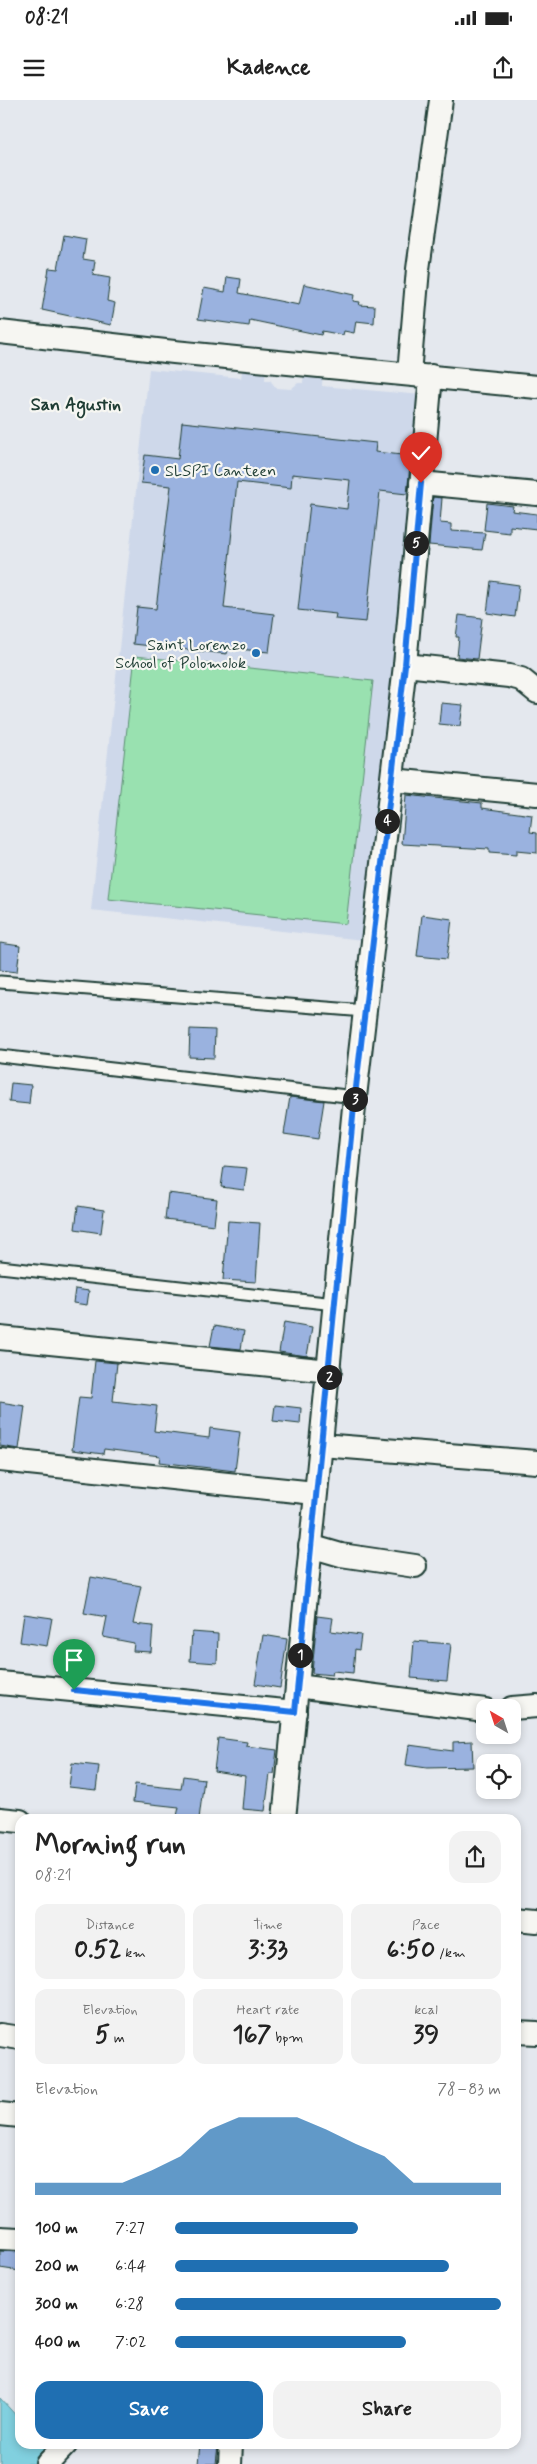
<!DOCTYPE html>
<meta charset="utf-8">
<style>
body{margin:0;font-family:Mynerve,sans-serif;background:#f2f2f2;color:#222;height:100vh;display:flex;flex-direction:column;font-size:19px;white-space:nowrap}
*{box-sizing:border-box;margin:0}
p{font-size:16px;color:#767676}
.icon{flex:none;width:28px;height:28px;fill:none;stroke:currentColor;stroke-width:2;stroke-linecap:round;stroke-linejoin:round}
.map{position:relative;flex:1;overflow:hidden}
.sheet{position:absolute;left:15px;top:1714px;width:506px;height:635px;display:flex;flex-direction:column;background:#fff;border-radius:15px;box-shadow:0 2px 8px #0003}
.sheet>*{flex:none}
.needle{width:32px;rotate:321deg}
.tools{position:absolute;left:476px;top:1599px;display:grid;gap:10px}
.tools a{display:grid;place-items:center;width:45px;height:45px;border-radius:10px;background:#fff;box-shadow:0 2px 8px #0003;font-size:25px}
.pin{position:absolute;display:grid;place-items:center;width:42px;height:42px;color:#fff;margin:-51px -21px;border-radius:50% 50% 50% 0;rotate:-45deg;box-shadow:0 0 5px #0007}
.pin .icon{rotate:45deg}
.km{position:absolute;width:25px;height:25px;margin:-12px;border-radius:50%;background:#222;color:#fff;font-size:14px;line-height:25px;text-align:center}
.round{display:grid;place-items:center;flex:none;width:52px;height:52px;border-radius:15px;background:#f2f2f2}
.overview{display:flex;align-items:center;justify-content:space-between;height:85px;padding:0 20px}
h1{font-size:28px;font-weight:700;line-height:38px}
.figures{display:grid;grid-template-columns:repeat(3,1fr);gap:8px;height:85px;padding:5px 20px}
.figures div{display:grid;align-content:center;border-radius:12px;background:#f2f2f2;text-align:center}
.figures b{font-size:25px;font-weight:700}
.figures small{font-size:14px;font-weight:400}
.figures p{font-size:14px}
.chart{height:140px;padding:10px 20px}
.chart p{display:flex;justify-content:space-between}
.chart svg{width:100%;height:90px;margin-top:5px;fill:#1f6fb2;opacity:.7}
.action{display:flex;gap:10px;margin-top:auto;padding:10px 20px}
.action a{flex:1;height:58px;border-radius:15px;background:#1f6fb2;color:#fff;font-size:20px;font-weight:700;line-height:58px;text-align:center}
.action a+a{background:#f2f2f2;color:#222}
ul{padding:0 20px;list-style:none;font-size:16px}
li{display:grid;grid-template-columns:80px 60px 1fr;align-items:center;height:38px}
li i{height:12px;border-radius:6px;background:#1f6fb2}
.status{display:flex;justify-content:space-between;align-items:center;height:35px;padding:0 25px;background:#fff;direction:ltr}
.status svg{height:14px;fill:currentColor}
header{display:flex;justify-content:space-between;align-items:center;height:65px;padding:0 20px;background:#fff;font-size:22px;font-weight:700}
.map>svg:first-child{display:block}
.built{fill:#ced8ea}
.green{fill:#99e1b0;stroke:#5c8f72}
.water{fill:#81d0df;stroke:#5a959b}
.building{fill:#9ab2df;stroke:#1f3d34}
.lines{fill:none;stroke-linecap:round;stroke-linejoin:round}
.lane-casing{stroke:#1f3d34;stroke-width:15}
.street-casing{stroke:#1f3d34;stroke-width:26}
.lane{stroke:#f6f6f2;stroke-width:11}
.street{stroke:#f6f6f2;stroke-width:22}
.route-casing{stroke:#fff;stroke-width:10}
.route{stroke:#1a73e8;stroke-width:6}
.poi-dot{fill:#1f6fb2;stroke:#f6f6f2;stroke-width:2}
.labels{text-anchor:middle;stroke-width:4.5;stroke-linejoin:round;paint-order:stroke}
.poi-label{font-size:16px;fill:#1f3d34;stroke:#f6f6f2;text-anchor:start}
.neighbourhood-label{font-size:18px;font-weight:bold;fill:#1f3d34;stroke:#f6f6f2}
</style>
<div class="status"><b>08:21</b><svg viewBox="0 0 49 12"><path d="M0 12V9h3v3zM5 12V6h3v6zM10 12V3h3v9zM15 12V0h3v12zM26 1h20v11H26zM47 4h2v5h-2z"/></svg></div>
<header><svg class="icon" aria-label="menu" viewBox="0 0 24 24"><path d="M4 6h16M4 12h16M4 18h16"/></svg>Kadence<svg class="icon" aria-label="share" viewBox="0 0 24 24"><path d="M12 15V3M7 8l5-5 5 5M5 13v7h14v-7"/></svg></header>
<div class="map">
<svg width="537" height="2364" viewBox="0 0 537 2364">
<rect width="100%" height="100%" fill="#e4e8ee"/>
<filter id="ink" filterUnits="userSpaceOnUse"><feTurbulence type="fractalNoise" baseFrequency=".02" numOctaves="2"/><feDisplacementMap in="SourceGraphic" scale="10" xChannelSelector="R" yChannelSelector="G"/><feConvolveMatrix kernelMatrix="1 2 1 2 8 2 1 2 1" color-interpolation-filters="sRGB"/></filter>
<g filter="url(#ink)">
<!-- built -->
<polygon class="built" points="243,264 266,266 265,280 270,280 276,288 291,289 298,283 303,283 304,270 323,271 322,286 422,295 363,840 91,810 149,269 241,278"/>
<!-- green -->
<polygon class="green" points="135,556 373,581 346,824 108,799"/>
<!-- water -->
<polygon class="water" points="0,2298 20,2320 20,2344 41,2344 62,2364 0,2364"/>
<!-- building -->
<g class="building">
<polygon points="64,135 86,139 83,159 95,161 93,175 110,178 107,201 115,203 111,225 42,210 49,168 58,169"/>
<polygon points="227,177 241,179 239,193 299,205 304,184 354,195 353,201 360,202 359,205 375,206 374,223 356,221 354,233 344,231 343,235 322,231 321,235 250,220 249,226 198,219 204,188 225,192"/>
<polygon points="182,322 376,343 375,352 411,356 407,394 380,391 366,522 335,519 336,514 298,510 310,404 347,409 350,380 292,374 291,388 237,382 224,508 274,514 269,552 228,548 227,554 133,544 137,507 156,509 171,386 141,383 145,355 178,359"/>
<polygon points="433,397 442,398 440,423 451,424 451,431 485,433 482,450 429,445"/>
<polygon points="487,403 513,406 512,411 537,414 537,429 510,426 510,433 484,430"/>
<polygon points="491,481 519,485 515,517 487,513"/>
<polygon points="459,515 482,518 477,559 457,557 459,537 456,537"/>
<polygon points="441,603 463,605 460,626 439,624"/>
<polygon points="406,695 482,703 482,708 532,715 530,732 537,733 537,753 516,751 516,755 489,753 489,749 402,744"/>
<polygon points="422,815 452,819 447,859 417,856"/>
<polygon points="0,843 20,846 17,872 0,870"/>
<polygon points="190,929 215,930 214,958 189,957"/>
<polygon points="11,983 31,985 29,1004 9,1002"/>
<polygon points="290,997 324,1001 318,1039 284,1034"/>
<polygon points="224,1066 247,1068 244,1090 221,1087"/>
<polygon points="168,1093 217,1099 214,1125 165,1119"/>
<polygon points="78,1106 104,1110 101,1133 75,1129"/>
<polygon points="228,1121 260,1123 256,1182 223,1180"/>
<polygon points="75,1189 89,1191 87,1205 73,1203"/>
<polygon points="284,1222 312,1227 307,1256 279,1252"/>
<polygon points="214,1226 244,1231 241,1249 210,1246"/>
<polygon points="95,1261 117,1263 113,1301 157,1306 154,1331 209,1338 210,1328 240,1332 235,1371 159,1362 160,1356 104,1349 103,1354 72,1350 79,1297 91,1298"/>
<polygon points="0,1302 25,1306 19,1349 0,1346"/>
<polygon points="275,1305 301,1308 300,1324 273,1321"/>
<polygon points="91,1477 141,1486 133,1524 153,1526 151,1552 133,1551 134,1543 103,1537 107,1517 84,1513"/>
<polygon points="24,1514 52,1518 47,1546 20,1542"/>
<polygon points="317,1516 333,1518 331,1531 361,1535 359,1550 355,1549 353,1573 333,1571 332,1575 312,1573"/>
<polygon points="192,1532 218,1534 217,1563 190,1561"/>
<polygon points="263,1535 287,1539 280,1588 255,1584"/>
<polygon points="414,1541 451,1544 447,1581 411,1578"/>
<polygon points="218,1638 247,1642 246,1646 277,1650 274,1674 270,1674 265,1711 242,1709 245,1676 214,1671"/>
<polygon points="472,1641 473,1667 427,1668 406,1665 409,1645 453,1651 453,1642"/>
<polygon points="72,1663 99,1666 96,1690 69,1687"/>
<polygon points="183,1676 204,1679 199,1719 177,1716 179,1707 133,1702 135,1684 181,1689"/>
<polygon points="0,2151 20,2152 20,2171 0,2168"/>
<polygon points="200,2344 218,2345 216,2364 198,2364"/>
</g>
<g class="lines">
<defs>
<g id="lane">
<polyline points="0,882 365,911"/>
<polyline points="0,956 355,997"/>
<polyline points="0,1167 335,1204"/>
</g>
<g id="street">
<polyline points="0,232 174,252 537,287"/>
<polyline points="409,274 418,169 441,0"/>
<polyline points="421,383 537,394"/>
<polyline points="405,565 509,576 521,579 537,592"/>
<polyline points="392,680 537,694"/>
<polyline points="0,1238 330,1271"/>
<polyline points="321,1345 537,1362"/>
<polyline points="0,1360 315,1393"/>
<polyline points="310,1446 341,1455 415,1466"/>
<polyline points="0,1583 295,1612"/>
<polyline points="297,1586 485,1610"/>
<polyline points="512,1608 537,1606"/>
<polyline points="0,1719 20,1721"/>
<polyline points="284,1719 355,997 405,565 431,276"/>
<polyline points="516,1819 537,1821"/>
<polyline points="516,1932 537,1933"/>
<polyline points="0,1935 20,1938"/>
<polyline points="0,2014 20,2016"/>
<polyline points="0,2138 20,2139"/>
<polyline points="47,2364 66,2344"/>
<polyline points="230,2364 231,2344"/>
</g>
</defs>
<!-- lane casing -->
<use href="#lane" class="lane-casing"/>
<!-- street casing -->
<use href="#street" class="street-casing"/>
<!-- lane -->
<use href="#lane" class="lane"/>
<!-- street -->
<use href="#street" class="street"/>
</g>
</g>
<g class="lines" filter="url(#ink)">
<defs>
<polyline id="route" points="74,1590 295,1612 355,996 405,565 421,383"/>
</defs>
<!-- route casing -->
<use href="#route" class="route-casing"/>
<!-- route -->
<use href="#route" class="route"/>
</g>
<!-- markers -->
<g class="poi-dot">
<circle cx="155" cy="370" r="5"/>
<circle cx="256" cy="553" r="5"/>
</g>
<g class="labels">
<!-- poi labels -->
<g class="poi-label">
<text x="165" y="376">SLSPI Canteen</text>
<text x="246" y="550" text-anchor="end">Saint Lorenzo<tspan x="246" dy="18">School of Polomolok</tspan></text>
</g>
<!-- neighbourhood labels -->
<g class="neighbourhood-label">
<text x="76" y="310">San Agustin</text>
</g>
</g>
</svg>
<div class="tools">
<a><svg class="needle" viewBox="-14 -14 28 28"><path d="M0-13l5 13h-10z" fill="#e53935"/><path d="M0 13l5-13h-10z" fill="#767676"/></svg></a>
<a><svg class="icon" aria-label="locate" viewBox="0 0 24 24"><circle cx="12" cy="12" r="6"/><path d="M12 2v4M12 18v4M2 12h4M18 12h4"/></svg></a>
</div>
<div class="pin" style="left:74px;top:1590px;background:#1e9e55"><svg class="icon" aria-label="arrive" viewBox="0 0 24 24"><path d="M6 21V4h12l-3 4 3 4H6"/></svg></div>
<div class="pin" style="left:421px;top:383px;background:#d93025"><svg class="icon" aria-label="check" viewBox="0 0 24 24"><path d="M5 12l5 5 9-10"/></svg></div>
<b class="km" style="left:300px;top:1555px">1</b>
<b class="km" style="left:329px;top:1277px">2</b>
<b class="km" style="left:355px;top:999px">3</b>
<b class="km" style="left:387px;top:721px">4</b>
<b class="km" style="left:416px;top:443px">5</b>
<section class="sheet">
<div class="overview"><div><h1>Morning run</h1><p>08:21</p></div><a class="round"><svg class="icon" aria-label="share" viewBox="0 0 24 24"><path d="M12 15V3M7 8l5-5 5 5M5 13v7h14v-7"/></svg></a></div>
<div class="figures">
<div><p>Distance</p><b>0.52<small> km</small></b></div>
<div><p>Time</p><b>3:33</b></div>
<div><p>Pace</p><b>6:50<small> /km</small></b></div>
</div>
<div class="figures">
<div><p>Elevation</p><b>5<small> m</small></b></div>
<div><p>Heart rate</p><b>167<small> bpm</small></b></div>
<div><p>kcal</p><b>39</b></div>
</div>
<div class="chart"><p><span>Elevation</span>78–83 m</p>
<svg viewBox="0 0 160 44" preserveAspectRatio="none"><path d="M0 44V38L10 38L20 38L30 38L40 32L50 25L60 12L70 6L80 6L90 6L100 12L110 19L120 25L130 38L140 38L150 38L160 38V44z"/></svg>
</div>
<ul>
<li><b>100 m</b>7:27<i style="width:56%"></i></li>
<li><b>200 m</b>6:44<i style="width:84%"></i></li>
<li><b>300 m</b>6:28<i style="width:100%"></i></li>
<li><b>400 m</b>7:02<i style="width:71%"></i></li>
</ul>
<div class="action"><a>Save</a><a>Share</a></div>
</section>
</div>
